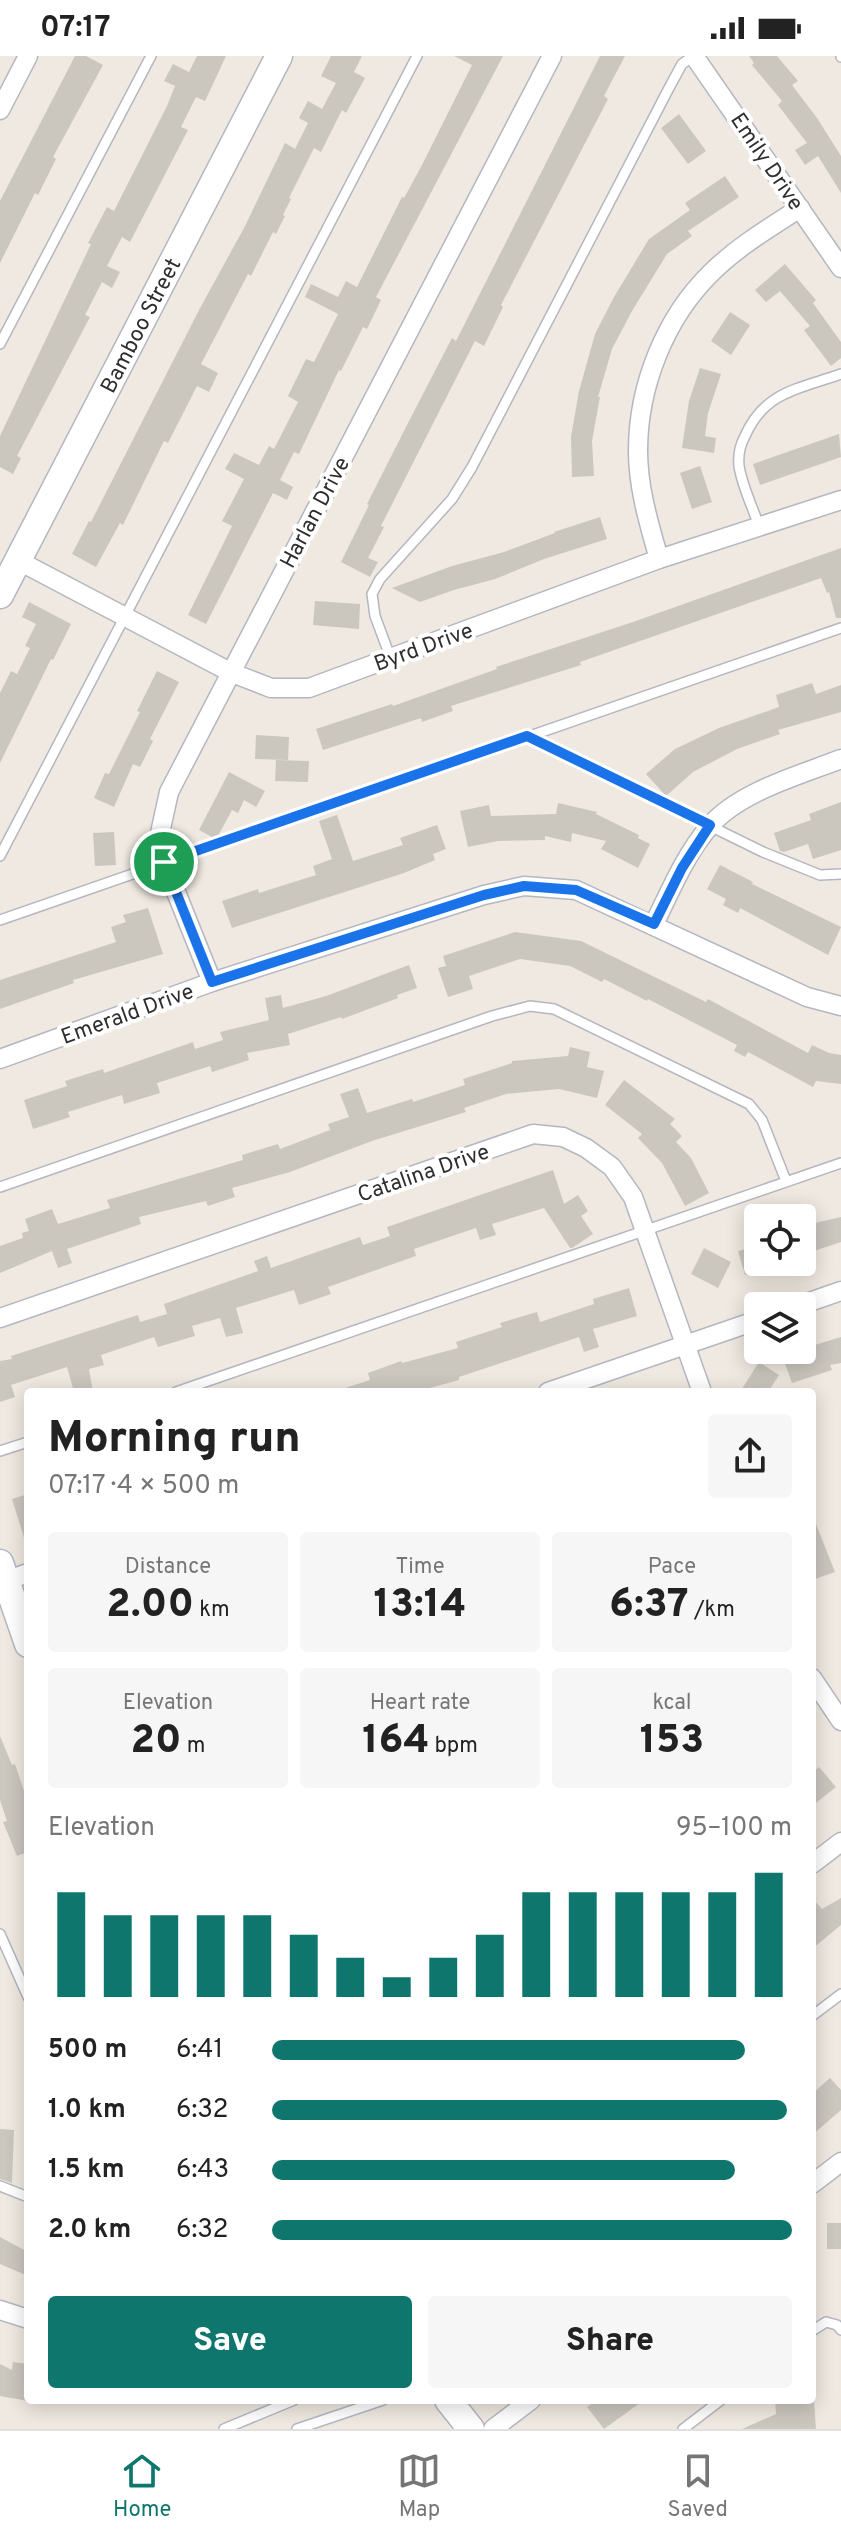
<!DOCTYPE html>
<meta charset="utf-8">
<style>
body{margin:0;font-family:Overpass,sans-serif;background:#f6f6f6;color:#222;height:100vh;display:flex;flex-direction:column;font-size:30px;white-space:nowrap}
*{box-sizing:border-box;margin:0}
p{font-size:26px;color:#767676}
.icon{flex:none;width:44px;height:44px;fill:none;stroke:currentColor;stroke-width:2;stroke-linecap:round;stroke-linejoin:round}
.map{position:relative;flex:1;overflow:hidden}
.details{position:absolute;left:24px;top:1332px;width:792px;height:1016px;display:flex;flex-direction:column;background:#fff;border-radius:8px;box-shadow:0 4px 20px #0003}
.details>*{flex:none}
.buttons{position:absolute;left:744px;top:1148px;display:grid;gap:16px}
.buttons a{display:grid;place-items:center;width:72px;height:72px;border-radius:8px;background:#fff;box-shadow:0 4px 20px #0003;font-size:40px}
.pin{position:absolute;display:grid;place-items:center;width:68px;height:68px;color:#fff;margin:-34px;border:4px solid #fff;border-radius:50%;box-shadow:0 2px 8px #0007}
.round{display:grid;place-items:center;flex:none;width:84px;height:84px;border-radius:8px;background:#f6f6f6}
.overview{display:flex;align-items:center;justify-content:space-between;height:136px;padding:0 24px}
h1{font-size:44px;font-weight:800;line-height:60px}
.metrics{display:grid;grid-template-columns:repeat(3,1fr);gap:12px;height:136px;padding:8px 24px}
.metrics div{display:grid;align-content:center;border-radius:8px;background:#f6f6f6;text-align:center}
.metrics b{font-size:40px;font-weight:800}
.metrics small{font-size:22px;font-weight:400}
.metrics p{font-size:22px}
.chart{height:224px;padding:16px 24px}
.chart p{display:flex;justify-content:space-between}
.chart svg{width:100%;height:144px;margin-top:8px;stroke:#0f766e;stroke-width:6}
.button{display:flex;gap:16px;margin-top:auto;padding:16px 24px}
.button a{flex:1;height:92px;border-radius:8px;background:#0f766e;color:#fff;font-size:32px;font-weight:800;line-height:92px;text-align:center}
.button a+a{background:#f6f6f6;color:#222}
ul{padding:0 24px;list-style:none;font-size:26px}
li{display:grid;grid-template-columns:128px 96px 1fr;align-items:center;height:60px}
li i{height:20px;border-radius:10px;background:#0f766e}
.status{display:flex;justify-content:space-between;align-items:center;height:56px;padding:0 40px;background:#fff;direction:ltr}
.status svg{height:22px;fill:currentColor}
.dock{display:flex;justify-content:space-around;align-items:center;height:112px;border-top:2px solid #e0e0e0;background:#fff;font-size:22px;color:#767676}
.dock a{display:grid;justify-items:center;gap:4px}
.dock .active{color:#0f766e}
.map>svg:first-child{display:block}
.building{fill:#cbc7bf}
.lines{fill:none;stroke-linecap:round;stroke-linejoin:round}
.lane-casing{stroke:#b4b7c1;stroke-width:12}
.street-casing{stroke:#b4b7c1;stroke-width:21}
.secondary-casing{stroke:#b4b7c1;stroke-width:29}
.lane{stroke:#fff;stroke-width:9}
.street{stroke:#fff;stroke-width:18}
.secondary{stroke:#fff;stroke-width:26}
.route-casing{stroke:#fff;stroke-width:16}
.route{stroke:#1a73e8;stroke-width:10}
.labels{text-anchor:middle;stroke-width:8;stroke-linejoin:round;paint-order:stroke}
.street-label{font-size:22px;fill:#2e2e2e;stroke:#fff}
</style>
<div class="status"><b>07:17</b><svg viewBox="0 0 49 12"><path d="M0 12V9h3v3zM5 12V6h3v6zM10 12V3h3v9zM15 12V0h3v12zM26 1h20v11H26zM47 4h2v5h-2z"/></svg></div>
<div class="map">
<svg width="841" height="2373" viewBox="0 0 841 2373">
<rect width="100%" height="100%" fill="#efe9e1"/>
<!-- building -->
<g class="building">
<polygon points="75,0 86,0 103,9 53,101 56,103 38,139 35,137 0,207 0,145"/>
<polygon points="197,0 226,0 205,45 196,41 181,71 188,74 130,186 122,181 107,210 120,216 112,232 102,226 85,259 90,261 17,400 21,402 13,418 0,411 0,380 91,188 88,187 107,151 114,155 167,50 175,30 164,25 173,8 189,16"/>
<polygon points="331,0 362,0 354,16 365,22 346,57 342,54 321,96 314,92 289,142 291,143 283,159 285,160 276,178 273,176 251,220 248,218 201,308 218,317 209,336 197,330 168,387 164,385 123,469 120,467 96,511 72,498 89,465 91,466 199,254 244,172 285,87 295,93 308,67 299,62 308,45 322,53 336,27 321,20"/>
<polygon points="454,0 503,0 376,241 381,244 367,273 363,271 341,315 339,314 299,398 294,396 280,424 293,431 287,444 273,437 206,568 188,559 232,470 222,465 244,423 225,413 234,397 259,409 269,390 274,393 298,346 288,340 306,303 314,306 338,258 305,241 311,228 338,241 346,225 357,231 402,141 404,142 422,109 472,9"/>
<polygon points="600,0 625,0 604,40 608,43 501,249 503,251 484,290 475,285 381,470 384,471 368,502 378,506 370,521 341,506 369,449 367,448 409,365 452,282 456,285"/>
<polygon points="749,0 777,0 798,25 792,29 817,62 841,100 841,137 818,100 805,109 795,94 807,87 778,49 782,45 752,9 754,7"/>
<polygon points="679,58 706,95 688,108 661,72"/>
<polygon points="725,120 739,141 688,175 692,180 667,198 632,255 612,293 598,341 600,341 592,385 594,420 572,421 571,381 579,335 595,278 614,241 649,183 690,154 685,147"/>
<polygon points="785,208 816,244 813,247 841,286 841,302 831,310 804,274 810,270 780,235 766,246 755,234"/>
<polygon points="730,256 750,269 731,299 711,285"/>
<polygon points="700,312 721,318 708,357 705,380 716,382 714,397 682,392 689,345"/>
<polygon points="839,378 841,401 760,429 753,408"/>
<polygon points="700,410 712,446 692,453 680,417"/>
<polygon points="600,461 607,483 544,503 495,523 454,534 420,546 392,532 452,510 504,496 555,477 554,476"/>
<polygon points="841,492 841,562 836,562 829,536 827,537 821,522 580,606 581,609 451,650 453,655 422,666 421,662 323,694 316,673 392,648 393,650 497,613 496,611 633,566"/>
<polygon points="315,545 360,548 359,573 313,569"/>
<polygon points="29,546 71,568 53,604 51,603 0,707 0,637 11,615 17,618 30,592 25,590 36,568 22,561"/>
<polygon points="157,615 179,626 150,683 153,685 140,711 133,708 114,751 94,742 105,717 109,718 140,656 137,655"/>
<polygon points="812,627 816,638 841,629 841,656 778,674 780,678 737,693 693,716 666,740 646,718 675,693 719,672 779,651 776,639"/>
<polygon points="256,679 289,681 288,704 255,703"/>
<polygon points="276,704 309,705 308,726 275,725"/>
<polygon points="229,716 265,735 256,751 244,744 238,757 232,754 218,780 214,782 199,774"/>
<polygon points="841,746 841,794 813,803 808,788 784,796 780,795 774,777 811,764 809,758"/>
<polygon points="558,747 597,756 596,758 639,779 638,782 650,788 638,812 601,793 606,785 572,777 571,786 545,780 545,784 498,785 468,791 460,755 489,749 491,760 556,758"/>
<polygon points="337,759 353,805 403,789 400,782 437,769 446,793 433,798 435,804 404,817 232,872 222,845 258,833 259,837 316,819 313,810 332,803 319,765"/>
<polygon points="114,776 116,809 95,810 93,777"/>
<polygon points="720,809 753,826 752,828 841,871 828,899 740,852 738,857 723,849 726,843 707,833"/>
<polygon points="148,852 163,898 73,924 74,927 0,953 0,924 116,886 111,871 126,866 123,859"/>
<polygon points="515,876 581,885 706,946 708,943 808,997 812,989 829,997 841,999 841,1028 816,1025 813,1031 748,996 745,1001 734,995 737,989 648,943 647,945 604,923 602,926 570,910 520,903 469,920 473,933 448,941 438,912 446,910 443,900"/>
<polygon points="409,909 417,932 397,939 398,942 342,963 341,961 288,978 290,989 247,997 249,1004 212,1016 210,1010 157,1027 160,1037 124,1048 122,1039 68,1056 70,1061 33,1073 24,1044 67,1030 65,1025 103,1013 104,1017 193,986 195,993 223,984 220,976 269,964 265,942 281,939 283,952 326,940"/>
<polygon points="570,991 590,996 587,1011 604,1015 597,1042 559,1033 506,1038 464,1052 466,1056 372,1085 290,1116 232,1132 235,1141 208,1150 206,1145 139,1161 141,1168 67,1193 72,1207 58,1212 52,1195 0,1217 0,1190 23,1182 22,1177 29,1175 25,1163 52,1153 58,1168 110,1152 107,1144 243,1104 242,1099 278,1088 280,1093 330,1074 328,1068 349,1061 340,1038 358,1032 367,1057 412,1043 413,1046 465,1029 463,1023 512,1007 512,1005 568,1000"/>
<polygon points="624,1024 675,1063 670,1068 682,1080 676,1086 691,1102 709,1137 685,1150 662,1107 638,1082 642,1078 605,1049"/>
<polygon points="553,1114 564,1148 578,1139 588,1155 581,1160 593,1178 572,1192 570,1192 544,1152 492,1168 496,1179 480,1184 476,1172 414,1193 416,1200 328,1231 331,1238 299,1249 294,1234 236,1252 243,1277 226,1281 220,1262 192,1270 195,1280 158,1291 154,1281 101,1299 104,1309 89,1313 93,1336 74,1336 67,1311 11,1329 15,1341 0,1346 0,1305 12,1303 11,1300 138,1259 140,1266 167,1258 164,1248 258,1215 254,1205 267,1200 271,1212 360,1181 363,1189 390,1180 387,1171"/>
<polygon points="841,1161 841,1186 802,1199 802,1170"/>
<polygon points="758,1190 758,1216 745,1219 738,1195"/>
<polygon points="704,1192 731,1206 718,1232 691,1218"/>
<polygon points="629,1232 637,1260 593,1273 599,1291 584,1296 579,1281 459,1321 459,1324 415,1336 343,1336 342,1333 370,1324 368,1317 401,1305 402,1307 458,1292 456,1286 502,1271 500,1267 537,1256 540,1266 594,1248 593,1243"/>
<polygon points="841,1281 841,1307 830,1309 832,1314 792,1327 782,1299"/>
<polygon points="759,1306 779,1319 768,1336 740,1336"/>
<polygon points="28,1438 28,1484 25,1485 12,1443"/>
<polygon points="812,1458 835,1516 812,1524"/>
<polygon points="0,1680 12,1709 15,1708 28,1747 28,1796 17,1800 3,1766 7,1765 0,1744"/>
<polygon points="819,1711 836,1731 812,1750 812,1717"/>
<polygon points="812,1842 822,1853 841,1842 841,1869 812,1893"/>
<polygon points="830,2022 841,2034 841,2054 812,2079 812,2038"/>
<polygon points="0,2073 14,2074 12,2127 0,2123"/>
<rect x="827" y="2167" width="14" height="26"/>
<polygon points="0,2181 28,2196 28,2220 0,2208"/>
<polygon points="13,2306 28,2308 28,2345 0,2340 0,2308 12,2314"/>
<polygon points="597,2344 644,2344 604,2373 587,2351"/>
<polygon points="775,2344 814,2344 816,2373 742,2373 776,2358"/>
</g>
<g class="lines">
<defs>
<g id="lane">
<polyline points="841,0 841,1"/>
<polyline points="0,288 151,0"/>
<path d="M759,470C753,452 742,430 739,410C738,400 740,389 745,380C765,335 799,333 841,318"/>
<polyline points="391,603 375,560 372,538 380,523 452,443 472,411 669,32 682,8 693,0"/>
<polyline points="527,680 763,796 820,819 841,818"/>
<polyline points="0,800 417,0"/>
<polyline points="0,864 841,572"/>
<polyline points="0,1131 492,960 530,950 554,953 749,1048 762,1064 786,1125"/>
<polyline points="176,1336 841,1107"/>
<polyline points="0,1395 28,1386"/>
<polyline points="0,1878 28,1941"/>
<polyline points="812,1960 841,1938"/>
<polyline points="0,2130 28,2141"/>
<polyline points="812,2275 826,2266 837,2269 841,2274"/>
<polyline points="224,2373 294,2344"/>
<polyline points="297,2373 383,2344"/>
<polyline points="683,2373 721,2344"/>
</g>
<g id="street">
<polyline points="694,0 841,212"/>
<polyline points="0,54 28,0"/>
<path d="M659,503C649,468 638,432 638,395C638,330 665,262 711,217C737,191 769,172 800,152"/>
<polyline points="19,505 230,616 271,632 309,632 659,503 841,444"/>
<path d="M654,868C670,836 685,799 709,771C738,736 800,719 841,703"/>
<polyline points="212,926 164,806 160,777 169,736 552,0"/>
<polyline points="0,1003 212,926 484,839 524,830 576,834 807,941 841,950"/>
<polyline points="798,1250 841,1235"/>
<polyline points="0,1262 533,1078 563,1081 586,1092 612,1111 633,1141 702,1336"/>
<polyline points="548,1336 758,1264"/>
<polyline points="0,1527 28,1517"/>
<polyline points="812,1622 841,1665"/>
<polyline points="812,1808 841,1786"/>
<polyline points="812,2128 841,2106"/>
<polyline points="0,2254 28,2263"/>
<polyline points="493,2373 531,2344"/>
</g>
<g id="secondary">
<path id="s1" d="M0,539L279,0"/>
<polyline points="0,1507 28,1588"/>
<polyline points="448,2344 471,2373"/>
</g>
</defs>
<!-- lane casing -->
<use href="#lane" class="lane-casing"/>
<!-- street casing -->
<use href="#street" class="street-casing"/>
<!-- secondary casing -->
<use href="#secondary" class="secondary-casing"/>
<!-- lane -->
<use href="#lane" class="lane"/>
<!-- street -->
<use href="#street" class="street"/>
<!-- secondary -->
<use href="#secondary" class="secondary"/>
</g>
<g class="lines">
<defs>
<polygon id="route" points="527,680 710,769 682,812 654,868 576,834 524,830 484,839 212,926 164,806"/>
</defs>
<!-- route casing -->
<use href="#route" class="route-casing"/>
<!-- route -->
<use href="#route" class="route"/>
</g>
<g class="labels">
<!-- street labels -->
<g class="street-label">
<text transform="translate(768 105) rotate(56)" y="8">Emily Drive</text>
<text dy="8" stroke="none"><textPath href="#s1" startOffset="304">Bamboo Street</textPath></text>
<text transform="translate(314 456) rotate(-62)" y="8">Harlan Drive</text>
<text transform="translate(423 590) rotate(-20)" y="8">Byrd Drive</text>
<text transform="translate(127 957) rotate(-20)" y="8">Emerald Drive</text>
<text transform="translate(423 1116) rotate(-19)" y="8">Catalina Drive</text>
</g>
</g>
</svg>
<div class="buttons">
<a><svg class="icon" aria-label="locate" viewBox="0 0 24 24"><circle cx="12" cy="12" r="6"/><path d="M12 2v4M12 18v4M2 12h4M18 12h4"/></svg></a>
<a><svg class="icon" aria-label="layers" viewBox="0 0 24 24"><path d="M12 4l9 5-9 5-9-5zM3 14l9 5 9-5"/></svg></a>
</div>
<div class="pin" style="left:164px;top:806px;background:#1e9e55"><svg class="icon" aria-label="arrive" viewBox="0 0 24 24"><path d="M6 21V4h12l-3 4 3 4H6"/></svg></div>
<section class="details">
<div class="overview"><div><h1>Morning run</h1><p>07:17 · 4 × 500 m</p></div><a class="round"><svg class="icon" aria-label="share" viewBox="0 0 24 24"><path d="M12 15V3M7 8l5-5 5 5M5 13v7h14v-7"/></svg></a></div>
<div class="metrics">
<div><p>Distance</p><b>2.00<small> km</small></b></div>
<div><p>Time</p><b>13:14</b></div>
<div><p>Pace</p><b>6:37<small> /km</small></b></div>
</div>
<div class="metrics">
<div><p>Elevation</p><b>20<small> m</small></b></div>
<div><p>Heart rate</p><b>164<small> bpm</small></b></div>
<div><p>kcal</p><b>153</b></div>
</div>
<div class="chart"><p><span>Elevation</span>95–100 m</p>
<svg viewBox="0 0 160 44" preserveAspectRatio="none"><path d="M5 44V12M15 44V19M25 44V19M35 44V19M45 44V19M55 44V25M65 44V32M75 44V38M85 44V32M95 44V25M105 44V12M115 44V12M125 44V12M135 44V12M145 44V12M155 44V6"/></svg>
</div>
<ul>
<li><b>500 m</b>6:41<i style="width:91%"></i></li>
<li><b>1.0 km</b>6:32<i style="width:99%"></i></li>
<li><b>1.5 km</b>6:43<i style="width:89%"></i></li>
<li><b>2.0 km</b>6:32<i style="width:100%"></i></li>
</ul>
<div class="button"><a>Save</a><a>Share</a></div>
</section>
</div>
<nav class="dock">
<a class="active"><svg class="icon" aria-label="home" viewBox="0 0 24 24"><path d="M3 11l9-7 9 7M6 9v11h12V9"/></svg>Home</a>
<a><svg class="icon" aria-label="map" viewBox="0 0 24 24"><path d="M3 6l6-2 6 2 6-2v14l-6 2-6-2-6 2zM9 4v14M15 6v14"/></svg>Map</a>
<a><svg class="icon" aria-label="saved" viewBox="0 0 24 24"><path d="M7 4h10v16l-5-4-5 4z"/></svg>Saved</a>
</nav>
